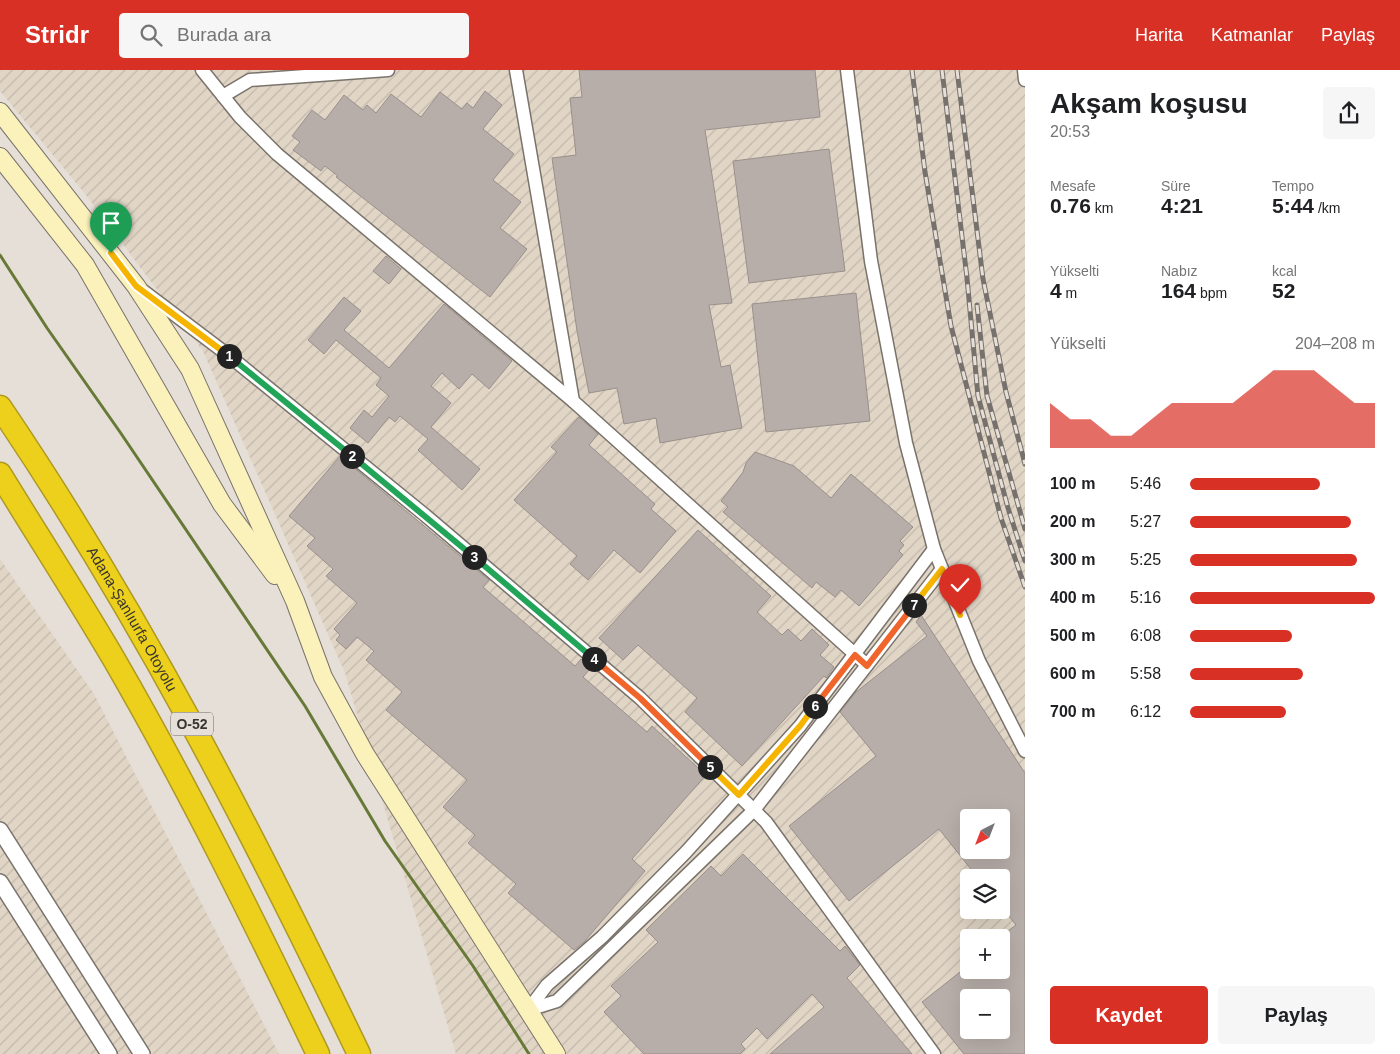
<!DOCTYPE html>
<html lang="tr">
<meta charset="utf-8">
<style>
body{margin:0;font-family:Arial,sans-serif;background:#f6f6f6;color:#202124;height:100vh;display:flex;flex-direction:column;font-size:19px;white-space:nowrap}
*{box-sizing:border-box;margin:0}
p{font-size:16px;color:#757577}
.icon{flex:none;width:28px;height:28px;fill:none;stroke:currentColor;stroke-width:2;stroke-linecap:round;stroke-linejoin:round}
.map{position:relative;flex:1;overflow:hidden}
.side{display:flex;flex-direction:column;background:#fff;width:375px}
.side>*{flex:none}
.needle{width:32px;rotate:222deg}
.fabs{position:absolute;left:960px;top:739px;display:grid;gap:10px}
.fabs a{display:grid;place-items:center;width:50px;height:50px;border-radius:5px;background:#fff;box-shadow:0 5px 20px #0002;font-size:25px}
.pin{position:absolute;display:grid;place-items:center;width:42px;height:42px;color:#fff;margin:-51px -21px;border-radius:50% 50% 50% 0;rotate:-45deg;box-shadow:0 0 5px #0007}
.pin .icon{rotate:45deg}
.km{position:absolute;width:25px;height:25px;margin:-12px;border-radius:50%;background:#222;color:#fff;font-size:14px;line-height:25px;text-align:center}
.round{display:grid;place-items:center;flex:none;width:52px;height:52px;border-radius:5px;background:#f6f6f6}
.summary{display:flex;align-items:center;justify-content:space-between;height:85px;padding:0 25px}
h1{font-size:28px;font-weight:800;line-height:38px}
.figures{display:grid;grid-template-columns:repeat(3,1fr);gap:8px;height:85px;padding:5px 25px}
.figures div{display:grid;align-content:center}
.figures b{font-size:21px;font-weight:800}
.figures small{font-size:14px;font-weight:400}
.figures p{font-size:14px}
.chart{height:140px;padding:10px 25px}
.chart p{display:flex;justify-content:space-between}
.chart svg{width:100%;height:90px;margin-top:5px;fill:#d93025;opacity:.7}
.action{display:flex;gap:10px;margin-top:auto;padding:10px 25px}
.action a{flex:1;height:58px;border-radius:5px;background:#d93025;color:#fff;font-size:20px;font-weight:800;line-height:58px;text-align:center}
.action a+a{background:#f6f6f6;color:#202124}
ul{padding:0 25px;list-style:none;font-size:16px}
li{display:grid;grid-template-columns:80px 60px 1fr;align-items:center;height:38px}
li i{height:12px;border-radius:6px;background:#d93025}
header{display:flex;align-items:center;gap:30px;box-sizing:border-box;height:70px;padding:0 25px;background:#d93025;color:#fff}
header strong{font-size:24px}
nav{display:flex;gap:28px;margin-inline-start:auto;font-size:18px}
.search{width:350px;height:45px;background:#f6f6f6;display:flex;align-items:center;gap:12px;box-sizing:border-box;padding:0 18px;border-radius:5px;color:#757577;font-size:19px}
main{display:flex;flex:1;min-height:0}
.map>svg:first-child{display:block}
.industrial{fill:url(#industrial-furrows);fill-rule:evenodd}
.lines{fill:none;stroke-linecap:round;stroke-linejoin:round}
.stream{stroke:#677937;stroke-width:3}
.building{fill:#b8aea9;stroke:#9a908b;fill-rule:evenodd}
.minor-casing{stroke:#79736b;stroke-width:15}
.tertiary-casing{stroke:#79736b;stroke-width:18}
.secondary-casing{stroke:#79736b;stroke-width:20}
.motorway-casing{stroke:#ad9923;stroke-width:25}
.minor{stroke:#fff;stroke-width:12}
.tertiary{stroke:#fff;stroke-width:15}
.secondary{stroke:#faf1bb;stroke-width:18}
.motorway{stroke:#edd01b;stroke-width:22}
.rail-casing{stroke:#76716c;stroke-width:5}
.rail{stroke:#e6dfd7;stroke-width:3;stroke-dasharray:9;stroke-linecap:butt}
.split-1-casing{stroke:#fff;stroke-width:10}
.split-2-casing{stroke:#fff;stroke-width:10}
.split-3-casing{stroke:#fff;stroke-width:10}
.split-4-casing{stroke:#fff;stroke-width:10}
.split-5-casing{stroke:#fff;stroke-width:10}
.split-6-casing{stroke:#fff;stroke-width:10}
.split-7-casing{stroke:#fff;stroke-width:10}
.split-8-casing{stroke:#fff;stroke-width:10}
.split-1{stroke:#f5b400;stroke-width:6}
.split-2{stroke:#22a559;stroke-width:6}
.split-3{stroke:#22a559;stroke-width:6}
.split-4{stroke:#22a559;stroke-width:6}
.split-5{stroke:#f0652b;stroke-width:6}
.split-6{stroke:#f5b400;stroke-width:6}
.split-7{stroke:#f0652b;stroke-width:6}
.split-8{stroke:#f5b400;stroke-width:6}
.labels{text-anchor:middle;stroke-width:4.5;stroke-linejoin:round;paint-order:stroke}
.shield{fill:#e6dfd7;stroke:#6c6763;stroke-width:1}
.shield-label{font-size:14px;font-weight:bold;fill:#373431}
.street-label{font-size:15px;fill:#373431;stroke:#e6dfd7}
</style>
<header>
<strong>Stridr</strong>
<div class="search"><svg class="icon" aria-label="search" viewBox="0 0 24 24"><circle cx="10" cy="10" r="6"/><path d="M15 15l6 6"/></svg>Burada ara</div>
<nav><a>Harita</a><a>Katmanlar</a><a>Paylaş</a></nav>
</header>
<main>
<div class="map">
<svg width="1025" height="984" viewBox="0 0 1025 984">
<defs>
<pattern id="industrial-furrows" width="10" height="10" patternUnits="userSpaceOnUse" patternTransform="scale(1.25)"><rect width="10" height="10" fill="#e1d6c6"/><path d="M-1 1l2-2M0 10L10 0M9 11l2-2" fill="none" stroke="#c2b8ab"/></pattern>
</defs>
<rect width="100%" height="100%" fill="#e6dfd7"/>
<!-- industrial -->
<g class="industrial">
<path d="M0,0H1025V984H456L345,603L203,281L86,125L0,21ZM969,748H1001V780H969ZM969,808H1001V840H969ZM969,868H1001V900H969ZM969,928H1001V960H969Z"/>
<polygon points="0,489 94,624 279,984 0,984"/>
</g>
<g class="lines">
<!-- stream -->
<polyline class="stream" points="0,185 47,258 120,362 305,636 385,771 473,896 529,984"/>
</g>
<!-- building -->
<g class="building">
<polygon points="579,0 815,0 820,47 705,60 732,233 709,235 721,297 730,295 742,358 660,373 656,348 624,354 617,318 589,323 577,261 552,88 576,85 570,28 582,27"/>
<polygon points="485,21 502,35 483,59 514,84 493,110 521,132 500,158 527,179 490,227 336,107 338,106 325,96 321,101 293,80 300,72 292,66 312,40 325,50 344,25 363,40 367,35 376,43 391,24 421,47 440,22 462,39 467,33 473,38"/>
<polygon points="829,79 845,201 749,213 733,91"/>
<polygon points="386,186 401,199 389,214 373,201"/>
<polygon points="856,223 870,351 766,362 752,234"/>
<polygon points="344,227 361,241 344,260 389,298 444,234 512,291 489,319 472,304 459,319 442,303 431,316 451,333 431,357 480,399 462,420 418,380 428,369 400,346 395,352 389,347 368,373 350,358 364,340 372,347 389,326 376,315 381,308 336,270 324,284 308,270"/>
<polygon points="579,347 598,364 589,375 655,434 651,439 676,461 640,503 614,480 588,510 570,494 577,486 514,430 557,382 551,377"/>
<polygon points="755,382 794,396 831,428 851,404 913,457 900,471 904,475 899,481 903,485 859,536 841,520 835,527 816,512 812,518 723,442 728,437 721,431 743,402 746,393"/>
<polygon points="340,386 489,510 483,517 575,596 581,589 591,598 583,607 647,662 652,656 706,705 632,789 645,801 584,872 574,880 508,823 516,814 468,773 475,765 443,737 467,710 386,640 402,622 366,590 374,581 357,567 346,579 336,570 340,565 334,559 357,533 326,506 333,499 307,476 315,468 289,446"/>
<polygon points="698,460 771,526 757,542 782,565 788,559 801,571 812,559 829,575 820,585 834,597 826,608 824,606 742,696 685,642 697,628 638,575 623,590 599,568"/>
<path d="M921,545L1025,703V984H964L922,932L969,895V900H1001V866L1016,855L1001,836V808H978L939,759L849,831L789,756L876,686L840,642L856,622L927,566L916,552ZM969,748H1001V780H969ZM969,928H1001V960H969Z"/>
<polygon points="743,784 840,881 845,876 860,895 847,908 912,984 770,984 824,937 812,924 767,969 757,958 741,974 745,979 740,984 644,984 604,942 621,926 611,916 658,872 646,860 711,796 721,806"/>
</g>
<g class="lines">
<defs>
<g id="minor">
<polyline points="202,0 223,26 250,10 388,0"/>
<polyline points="516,0 573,331"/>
<polyline points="847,0 871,191 906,373 934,479 979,591 1025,681"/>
<polyline points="1024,0 1025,10"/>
<polyline points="223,26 240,47 277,84 573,331 867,595"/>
<polyline points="142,220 228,285 425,445 640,628 766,752 934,984"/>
<polyline points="528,940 547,915 602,867 686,782 800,656 934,479"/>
<polyline points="528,940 557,931 754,740 942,499"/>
</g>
<g id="tertiary">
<polyline points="0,760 142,984"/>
<polyline points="0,812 109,984"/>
</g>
<g id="secondary">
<polyline points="0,42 136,216 190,299 295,531 323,607 365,684 556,984"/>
<polyline points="0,87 85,195 222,434 275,505"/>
</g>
<g id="motorway">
<path id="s1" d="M0,337C139,542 252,761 359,984"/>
<path d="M0,404C38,466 78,528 115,591C189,719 254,851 318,984"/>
</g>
</defs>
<!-- minor casing -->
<use href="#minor" class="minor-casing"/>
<!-- tertiary casing -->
<use href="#tertiary" class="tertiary-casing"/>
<!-- secondary casing -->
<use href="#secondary" class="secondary-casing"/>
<!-- motorway casing -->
<use href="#motorway" class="motorway-casing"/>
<!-- minor -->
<use href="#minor" class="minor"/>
<!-- tertiary -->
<use href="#tertiary" class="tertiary"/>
<!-- secondary -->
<use href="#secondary" class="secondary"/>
<!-- motorway -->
<use href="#motorway" class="motorway"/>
<defs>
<g id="rail">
<polyline points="912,0 925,102 951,256 1001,448 1025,517"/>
<polyline points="942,0 967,208 978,326 1008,438 1025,491"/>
<polyline points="957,0 983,209 1006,322 1025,394"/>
<polyline points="977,235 987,326 1025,459"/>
</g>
</defs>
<!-- rail casing -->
<use href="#rail" class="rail-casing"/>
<!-- rail -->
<use href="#rail" class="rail"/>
</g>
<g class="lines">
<defs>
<polyline id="split-1" points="111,183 136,216 229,286"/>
<polyline id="split-2" points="229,286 352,386"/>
<polyline id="split-3" points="352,386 474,487"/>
<polyline id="split-4" points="474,487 594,589"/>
<polyline id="split-5" points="594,589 640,628 710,697"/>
<polyline id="split-6" points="710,697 739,725 800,656 815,636"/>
<polyline id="split-7" points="815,636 855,585 867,596 914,535"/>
<polyline id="split-8" points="914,535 942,499 960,545"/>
</defs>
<!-- split-1 casing -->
<use href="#split-1" class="split-1-casing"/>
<!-- split-2 casing -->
<use href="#split-2" class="split-2-casing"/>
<!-- split-3 casing -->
<use href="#split-3" class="split-3-casing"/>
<!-- split-4 casing -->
<use href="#split-4" class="split-4-casing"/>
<!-- split-5 casing -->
<use href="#split-5" class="split-5-casing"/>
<!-- split-6 casing -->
<use href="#split-6" class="split-6-casing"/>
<!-- split-7 casing -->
<use href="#split-7" class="split-7-casing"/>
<!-- split-8 casing -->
<use href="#split-8" class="split-8-casing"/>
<!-- split-1 -->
<use href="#split-1" class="split-1"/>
<!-- split-2 -->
<use href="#split-2" class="split-2"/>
<!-- split-3 -->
<use href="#split-3" class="split-3"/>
<!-- split-4 -->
<use href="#split-4" class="split-4"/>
<!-- split-5 -->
<use href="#split-5" class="split-5"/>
<!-- split-6 -->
<use href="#split-6" class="split-6"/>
<!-- split-7 -->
<use href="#split-7" class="split-7"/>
<!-- split-8 -->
<use href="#split-8" class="split-8"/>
</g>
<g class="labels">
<!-- shield labels -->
<rect class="shield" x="171" y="642.5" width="42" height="23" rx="4"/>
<g class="shield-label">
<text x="192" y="659">O-52</text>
</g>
<!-- street labels -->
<g class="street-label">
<text dy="5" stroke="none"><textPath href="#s1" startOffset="250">Adana-Şanlıurfa Otoyolu</textPath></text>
</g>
</g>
</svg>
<div class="fabs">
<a><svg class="needle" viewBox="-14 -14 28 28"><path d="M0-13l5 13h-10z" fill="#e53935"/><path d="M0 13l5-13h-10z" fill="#757577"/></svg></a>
<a><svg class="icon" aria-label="layers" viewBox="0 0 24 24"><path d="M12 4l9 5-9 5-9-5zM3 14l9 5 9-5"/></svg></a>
<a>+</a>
<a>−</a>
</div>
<div class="pin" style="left:111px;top:183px;background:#1e9e55"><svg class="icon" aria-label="arrive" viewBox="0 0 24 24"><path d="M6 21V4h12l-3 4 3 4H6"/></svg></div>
<div class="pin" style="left:960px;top:545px;background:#d93025"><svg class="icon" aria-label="check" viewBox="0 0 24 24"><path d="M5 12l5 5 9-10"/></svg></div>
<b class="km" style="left:229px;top:286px">1</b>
<b class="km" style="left:352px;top:386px">2</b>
<b class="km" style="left:474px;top:487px">3</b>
<b class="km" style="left:594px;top:589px">4</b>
<b class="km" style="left:710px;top:697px">5</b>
<b class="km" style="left:815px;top:636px">6</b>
<b class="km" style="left:914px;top:535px">7</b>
</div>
<section class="side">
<div class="summary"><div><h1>Akşam koşusu</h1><p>20:53</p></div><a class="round"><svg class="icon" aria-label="share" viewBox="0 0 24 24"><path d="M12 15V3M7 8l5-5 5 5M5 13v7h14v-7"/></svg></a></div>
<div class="figures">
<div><p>Mesafe</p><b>0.76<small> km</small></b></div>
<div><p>Süre</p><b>4:21</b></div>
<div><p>Tempo</p><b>5:44<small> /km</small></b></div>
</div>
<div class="figures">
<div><p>Yükselti</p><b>4<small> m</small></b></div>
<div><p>Nabız</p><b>164<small> bpm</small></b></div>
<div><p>kcal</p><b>52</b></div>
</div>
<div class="chart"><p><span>Yükselti</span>204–208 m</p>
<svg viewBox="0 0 160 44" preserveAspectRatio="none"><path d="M0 44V22L10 30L20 30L30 38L40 38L50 30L60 22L70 22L80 22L90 22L100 14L110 6L120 6L130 6L140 14L150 22L160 22V44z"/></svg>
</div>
<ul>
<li><b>100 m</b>5:46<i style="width:70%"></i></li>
<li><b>200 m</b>5:27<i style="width:87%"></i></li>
<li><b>300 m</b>5:25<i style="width:90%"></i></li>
<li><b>400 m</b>5:16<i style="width:100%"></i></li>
<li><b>500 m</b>6:08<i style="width:55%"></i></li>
<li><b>600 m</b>5:58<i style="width:61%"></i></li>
<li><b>700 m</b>6:12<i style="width:52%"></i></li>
</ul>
<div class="action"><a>Kaydet</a><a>Paylaş</a></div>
</section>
</main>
